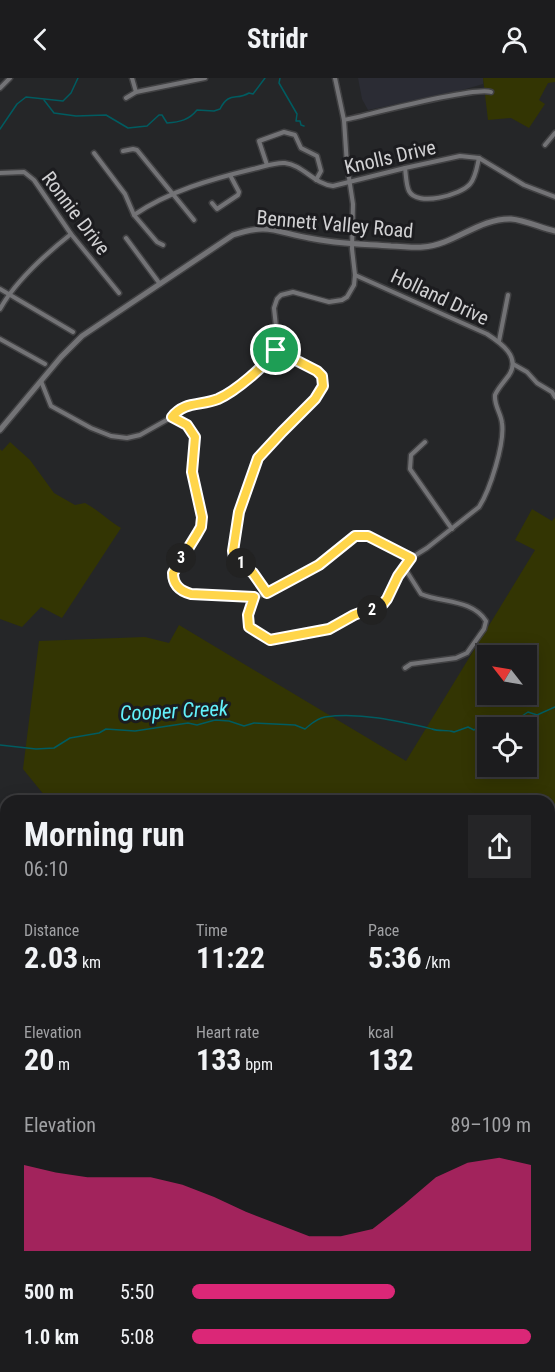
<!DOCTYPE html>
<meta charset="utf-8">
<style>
body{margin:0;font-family:"Roboto Condensed",sans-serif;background:#252527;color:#f1f3f6;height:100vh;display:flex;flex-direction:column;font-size:22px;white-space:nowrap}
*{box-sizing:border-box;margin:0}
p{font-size:20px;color:#a0a1a4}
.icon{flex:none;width:33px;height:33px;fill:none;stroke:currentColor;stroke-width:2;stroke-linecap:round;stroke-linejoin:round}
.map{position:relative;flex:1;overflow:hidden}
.details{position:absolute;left:0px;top:717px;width:555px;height:578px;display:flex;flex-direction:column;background:#1c1c1e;border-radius:18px 18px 0 0;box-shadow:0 3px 15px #0003,0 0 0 2px #3a3a3c}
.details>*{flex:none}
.needle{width:39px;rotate:301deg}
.fabs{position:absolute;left:477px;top:567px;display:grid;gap:12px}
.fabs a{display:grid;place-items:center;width:60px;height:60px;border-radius:0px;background:#1c1c1e;box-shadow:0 3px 15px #0003,0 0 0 2px #3a3a3c;font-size:30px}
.pin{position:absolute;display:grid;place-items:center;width:51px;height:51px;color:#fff;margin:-26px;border:3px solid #fff;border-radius:50%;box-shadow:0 2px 6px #0007}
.km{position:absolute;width:30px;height:30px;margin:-15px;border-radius:50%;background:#222;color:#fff;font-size:16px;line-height:30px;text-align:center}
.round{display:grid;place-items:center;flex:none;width:63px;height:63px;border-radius:0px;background:#252527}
.overview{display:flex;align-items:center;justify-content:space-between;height:102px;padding:0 24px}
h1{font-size:33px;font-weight:700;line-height:45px}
.metrics{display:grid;grid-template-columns:repeat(3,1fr);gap:9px;height:102px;padding:6px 24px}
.metrics div{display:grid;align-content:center}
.metrics b{font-size:30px;font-weight:700}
.metrics small{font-size:16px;font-weight:400}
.metrics p{font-size:16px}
.chart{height:168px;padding:12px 24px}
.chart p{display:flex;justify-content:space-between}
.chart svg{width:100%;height:108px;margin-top:6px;fill:#db2777;opacity:.7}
ul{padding:0 24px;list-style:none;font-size:20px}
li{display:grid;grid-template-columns:96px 72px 1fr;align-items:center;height:45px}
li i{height:15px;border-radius:8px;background:#db2777}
header{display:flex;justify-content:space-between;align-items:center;height:78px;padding:0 24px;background:#1c1c1e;font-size:27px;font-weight:700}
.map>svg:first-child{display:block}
.built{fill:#2b2c34}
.green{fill:#333503;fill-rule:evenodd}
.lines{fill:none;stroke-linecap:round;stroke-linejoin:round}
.stream{stroke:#005c61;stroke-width:1.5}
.minor-casing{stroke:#414143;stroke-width:7}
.tertiary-casing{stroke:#414143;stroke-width:8}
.minor{stroke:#737376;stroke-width:4}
.tertiary{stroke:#737376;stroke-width:5}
.route-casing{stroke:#fff;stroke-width:12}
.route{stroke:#ffd54a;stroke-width:8}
.labels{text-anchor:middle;stroke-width:6;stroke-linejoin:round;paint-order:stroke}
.street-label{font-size:20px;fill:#d1d1d3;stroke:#1c1c1f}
.water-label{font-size:21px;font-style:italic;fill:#62f1fb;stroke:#1c1c1f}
</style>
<header><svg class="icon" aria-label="back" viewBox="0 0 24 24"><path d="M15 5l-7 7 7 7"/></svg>Stridr<svg class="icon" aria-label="person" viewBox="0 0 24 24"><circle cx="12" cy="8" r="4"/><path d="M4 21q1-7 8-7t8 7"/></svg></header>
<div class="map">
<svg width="555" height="1294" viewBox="0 0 555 1294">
<rect width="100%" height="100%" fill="#252628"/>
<!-- built -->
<g class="built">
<polygon points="358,0 483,0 483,6 452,15 368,32 362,21"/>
<polygon points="555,908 555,992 549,990 549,913"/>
</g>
<!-- green -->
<g class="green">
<polygon points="483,0 555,0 555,4 548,5 539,22 545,26 529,50 511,40 488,42"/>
<path d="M10,364L30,382L54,415L75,427L85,425C100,433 107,442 121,450L62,540L41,529L22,549L0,541V371L2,373Z"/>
<path d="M532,431L552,443L555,439V774L549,771V723H391L386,717L382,723H49L23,691L39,563L145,559L169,565L179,547L406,683L535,472L515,462ZM488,578H526V616H488ZM488,650H526V688H488Z"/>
<polygon points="555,1186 555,1290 551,1294 524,1294 523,1289 549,1288 549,1200"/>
</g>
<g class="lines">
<!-- stream -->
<g class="stream">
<polyline points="280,0 279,5 297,36 296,43 300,43 301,47 304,48"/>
<path d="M44,22L54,35L76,38L106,37L128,50L147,48L159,37H162L167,45C180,44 189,42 197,32L214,33L220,31C229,13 236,23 249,15L253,16L265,0"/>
<polyline points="0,51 17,26 26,19 63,23 71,15 78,0"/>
<path d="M0,667L36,671L54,670L70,660L99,655L106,651L135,653L188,645L197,647L215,642L229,643L244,648L254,645L295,647L305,651C311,646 317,640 325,639C360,634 398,643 432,651C440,654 446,651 454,654L468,649L474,652L480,647L486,648C494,642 506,638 516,642L528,634L537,637L555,629"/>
<polyline points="549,1178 555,1172"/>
<polyline points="250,1294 251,1292 253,1294"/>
<polyline points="256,1294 261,1291 260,1288"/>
<polyline points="457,1294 461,1288"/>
</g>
<defs>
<g id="minor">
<polyline points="132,0 136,14"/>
<polyline points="0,10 10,0"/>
<polyline points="126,20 136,14 205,0"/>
<path d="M344,42C368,37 475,8 491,14"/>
<polyline points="545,67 555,55"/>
<polyline points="123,73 133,71 137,72 194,142"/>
<polyline points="94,75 125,116 134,137 157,164 163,167"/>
<polyline points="267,87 259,63 284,54 295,57 301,70 317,78 321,93 316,102"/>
<path d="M405,90C406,97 406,107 409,113C417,129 461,117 470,106C476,99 477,88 479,80"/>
<polyline points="0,95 24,94 34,102 71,156 119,215"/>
<polyline points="212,125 217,131 238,117 239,114 230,97"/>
<path d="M134,137C169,113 212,101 253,91C263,89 275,84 285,85C303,87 314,106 333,108L405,90L460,78L479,80L524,107L555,119"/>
<polyline points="126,160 160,206"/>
<polyline points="0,211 73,254"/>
<path d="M0,231C15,204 47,175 71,156"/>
<polyline points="0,261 45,286"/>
<polyline points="499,263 508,217"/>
<polyline points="513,286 527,294 537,305 552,314 555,319"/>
<polyline points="41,303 51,328 91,350 111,358 127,360 140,357 172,339 184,328 213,323 225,317 257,293 272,277 278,267 274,230 277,221 281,217 293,214 329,224 342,222 347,219 354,207 355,197 352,171 353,126 347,87 344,42 335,0"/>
<path d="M172,339L187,347L195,359L192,394L202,439L197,456L173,495L175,506L185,514L255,519L274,512L319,487L355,458H368L411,480L427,470L479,429C490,412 505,365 502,345C501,335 494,328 495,317C498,310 504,304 509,297C521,279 501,265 487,256L355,197"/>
<polyline points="425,364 411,377 410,391 452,451"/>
<path d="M404,489L421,516C442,525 472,521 486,543L484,551L467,575L456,580L411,586L405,590"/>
<path d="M267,515L253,495L234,480C231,468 235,455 238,443C244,406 256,379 283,353C298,339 315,326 323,308L322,298L317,293L276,272"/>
<polyline points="254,519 248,537 249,549 270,562 329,551 354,537 383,527 387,521 397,498 411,480"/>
<polyline points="0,907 6,895"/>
<polyline points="0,1063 6,1059"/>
<polyline points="549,1063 555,1067"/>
<polyline points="549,1078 555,1071"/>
<polyline points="0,1103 6,1106"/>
<polyline points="549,1114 555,1120"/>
<polyline points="549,1188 555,1179"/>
<polyline points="0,1239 6,1243"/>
<polyline points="81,1288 90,1294"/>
<polyline points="169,1288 178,1294"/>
<polyline points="312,1288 321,1294"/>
<polyline points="520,1288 520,1294"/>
<polyline points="15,1294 16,1288"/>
<polyline points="67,1294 70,1288"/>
<polyline points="158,1294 161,1288"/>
<polyline points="219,1294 223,1288"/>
<polyline points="299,1294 303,1288"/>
<polyline points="336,1294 339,1288"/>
<polyline points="374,1294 378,1288"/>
</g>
<g id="tertiary">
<path d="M0,352L61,279L82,258L233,157C267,145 276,154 309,160C336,166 364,166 391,168C402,168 413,170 423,169C454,167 479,140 511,141C525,142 541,150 555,153"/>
<polyline points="549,1147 555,1144"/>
<polyline points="413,1294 416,1288"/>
</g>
</defs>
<!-- minor casing -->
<use href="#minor" class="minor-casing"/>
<!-- tertiary casing -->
<use href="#tertiary" class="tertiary-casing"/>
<!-- minor -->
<use href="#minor" class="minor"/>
<!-- tertiary -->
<use href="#tertiary" class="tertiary"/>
</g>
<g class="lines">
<defs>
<path id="route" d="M276,272L317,293L322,298L323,308L315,321L282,354L258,380L239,434L233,473L234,480L253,495L267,515L319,487L355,458H368L411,480L398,498L387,521L383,526L354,537L329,551L270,562L249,549L248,537L254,519L191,516C180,513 173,507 173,495L197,456L201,449L202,439L192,394L195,359L187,347L172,339C184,323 201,328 218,321C236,313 265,288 276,272Z"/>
</defs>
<!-- route casing -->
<use href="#route" class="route-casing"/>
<!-- route -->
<use href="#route" class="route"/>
</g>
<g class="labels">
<!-- street labels -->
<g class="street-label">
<text transform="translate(390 79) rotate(-13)" y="7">Knolls Drive</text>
<text transform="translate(76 135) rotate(53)" y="7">Ronnie Drive</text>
<text transform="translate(335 146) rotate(5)" y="7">Bennett Valley Road</text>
<text transform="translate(440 219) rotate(25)" y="7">Holland Drive</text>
</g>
<!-- water labels -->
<g class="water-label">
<text transform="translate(174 633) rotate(-3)" y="7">Cooper Creek</text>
</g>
</g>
</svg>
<div class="fabs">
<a><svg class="needle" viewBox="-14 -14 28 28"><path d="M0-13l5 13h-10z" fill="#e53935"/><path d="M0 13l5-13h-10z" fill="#a0a1a4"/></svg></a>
<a><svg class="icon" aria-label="locate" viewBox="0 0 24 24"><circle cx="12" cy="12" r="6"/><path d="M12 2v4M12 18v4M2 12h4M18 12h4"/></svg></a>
</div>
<div class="pin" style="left:276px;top:272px;background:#1e9e55"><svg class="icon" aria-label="arrive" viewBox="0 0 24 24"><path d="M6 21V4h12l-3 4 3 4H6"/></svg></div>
<b class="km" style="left:241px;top:485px">1</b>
<b class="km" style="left:372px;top:532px">2</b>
<b class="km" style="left:181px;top:480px">3</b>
<section class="details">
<div class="overview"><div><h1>Morning run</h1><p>06:10</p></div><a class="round"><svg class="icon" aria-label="share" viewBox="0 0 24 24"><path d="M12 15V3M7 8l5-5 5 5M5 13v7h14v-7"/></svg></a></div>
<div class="metrics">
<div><p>Distance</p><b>2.03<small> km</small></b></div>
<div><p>Time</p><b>11:22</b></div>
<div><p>Pace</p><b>5:36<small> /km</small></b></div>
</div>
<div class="metrics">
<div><p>Elevation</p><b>20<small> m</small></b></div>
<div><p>Heart rate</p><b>133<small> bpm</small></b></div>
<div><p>kcal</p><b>132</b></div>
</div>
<div class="chart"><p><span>Elevation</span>89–109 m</p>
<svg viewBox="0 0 160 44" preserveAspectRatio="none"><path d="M0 44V9L10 12L20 14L30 14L40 14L50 17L60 22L70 28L80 33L90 38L100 38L110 35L120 25L130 14L140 8L150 6L160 9V44z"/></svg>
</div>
<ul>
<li><b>500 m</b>5:50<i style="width:60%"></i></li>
<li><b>1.0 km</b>5:08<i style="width:100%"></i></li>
</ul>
</section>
</div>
